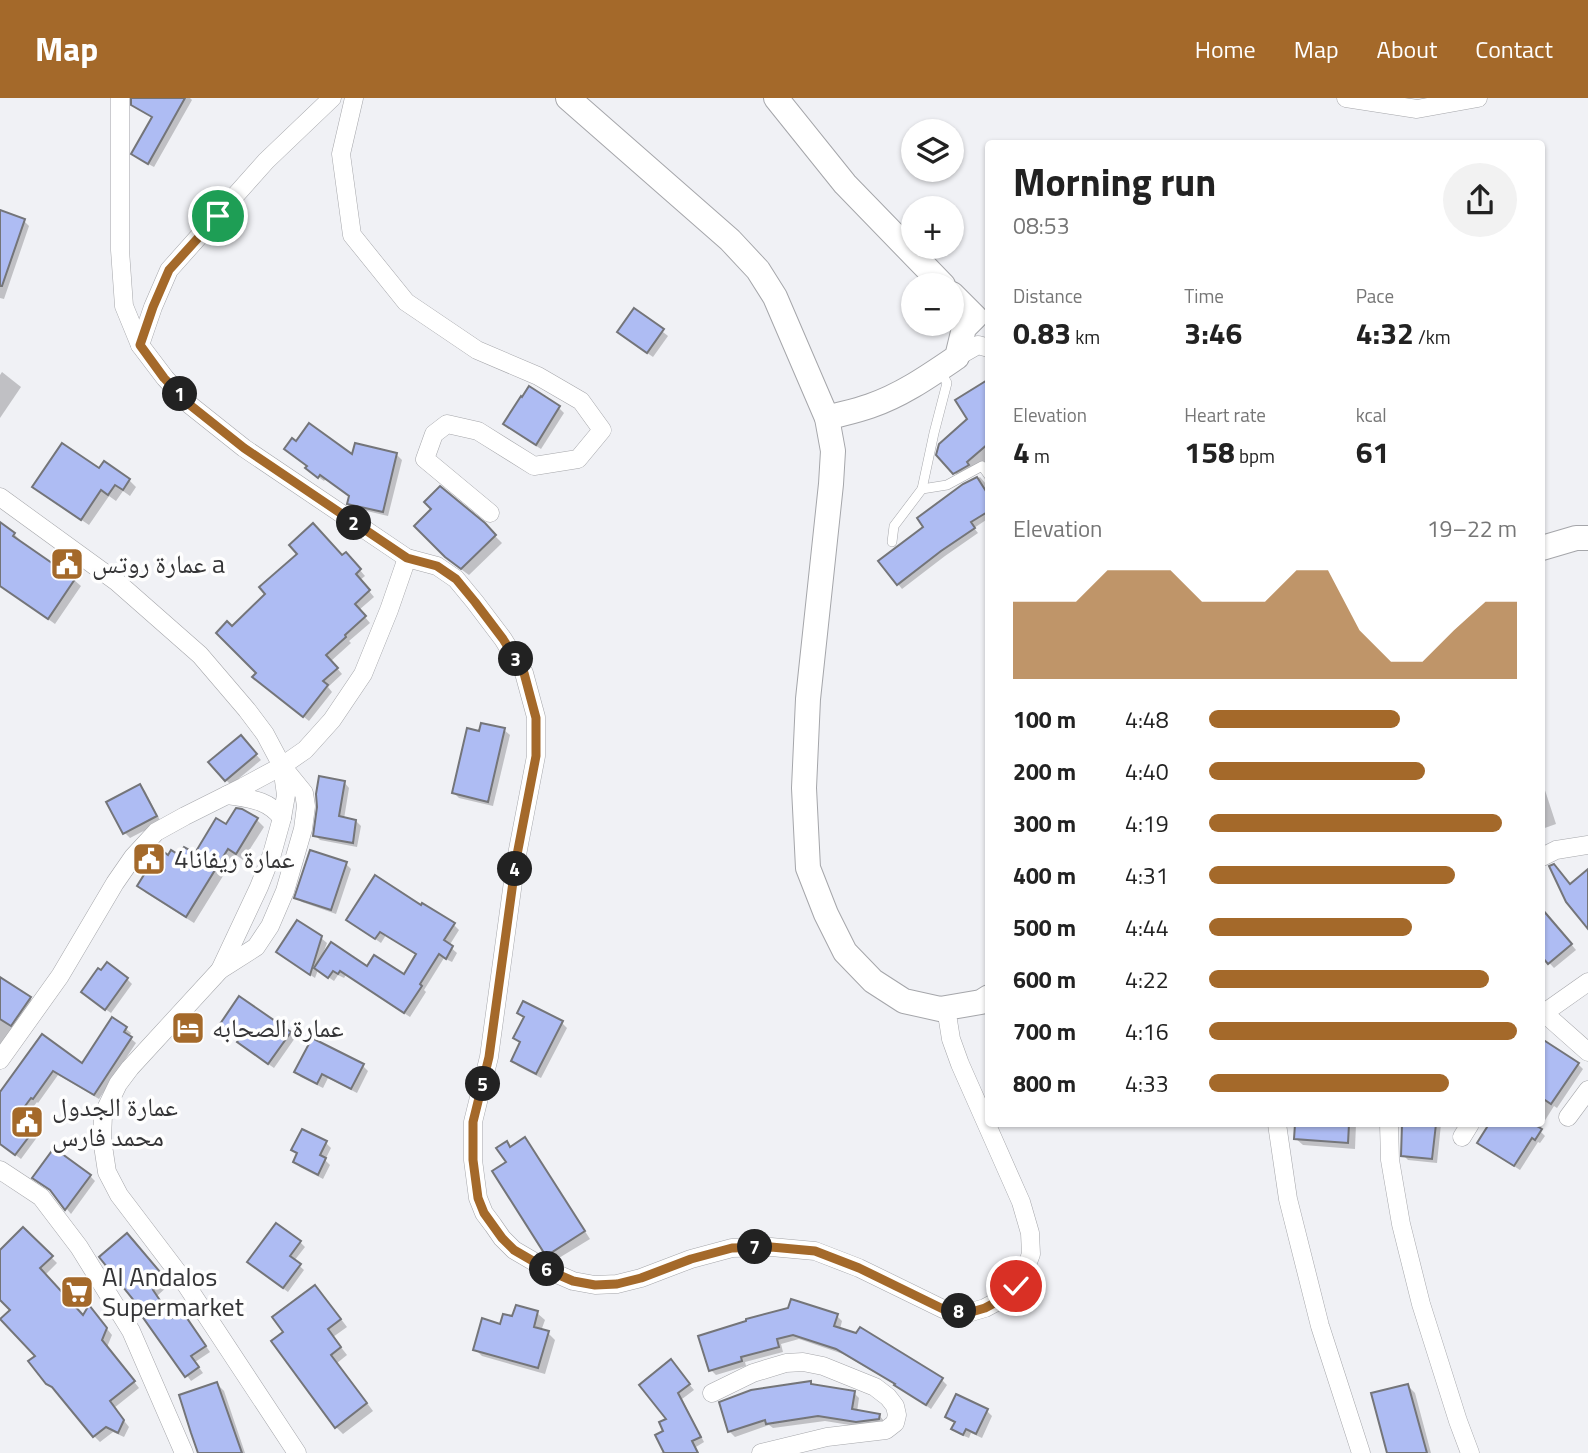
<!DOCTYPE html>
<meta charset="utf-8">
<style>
body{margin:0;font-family:"Titillium Web","Noto Naskh Arabic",sans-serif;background:#f2f2f2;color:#222;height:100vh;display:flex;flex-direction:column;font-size:26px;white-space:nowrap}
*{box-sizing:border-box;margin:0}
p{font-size:23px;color:#767676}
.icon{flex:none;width:38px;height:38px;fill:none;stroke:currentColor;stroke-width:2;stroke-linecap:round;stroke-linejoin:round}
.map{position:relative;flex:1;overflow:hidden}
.drawer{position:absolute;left:985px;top:42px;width:560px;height:987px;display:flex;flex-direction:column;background:#fff;border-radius:7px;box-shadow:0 2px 5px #0004}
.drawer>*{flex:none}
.buttons{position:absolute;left:901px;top:21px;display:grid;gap:14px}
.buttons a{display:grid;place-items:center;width:63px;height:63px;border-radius:50%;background:#fff;box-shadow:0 2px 5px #0004;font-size:35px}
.pin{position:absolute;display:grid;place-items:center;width:60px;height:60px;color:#fff;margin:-30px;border:4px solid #fff;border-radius:50%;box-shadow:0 2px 7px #0007}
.km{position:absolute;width:35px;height:35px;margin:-18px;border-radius:50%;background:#222;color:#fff;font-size:19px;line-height:35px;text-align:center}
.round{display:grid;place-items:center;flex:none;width:74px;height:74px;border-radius:37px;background:#f2f2f2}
.headline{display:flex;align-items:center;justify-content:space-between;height:119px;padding:0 28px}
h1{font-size:38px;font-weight:700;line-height:52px}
.metrics{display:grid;grid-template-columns:repeat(3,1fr);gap:10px;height:119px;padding:7px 28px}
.metrics div{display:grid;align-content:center}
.metrics b{font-size:30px;font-weight:700}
.metrics small{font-size:19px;font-weight:400}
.metrics p{font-size:19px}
.chart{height:196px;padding:14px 28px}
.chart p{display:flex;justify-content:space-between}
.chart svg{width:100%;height:126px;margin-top:7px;fill:#a4692a;opacity:.7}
ul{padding:0 28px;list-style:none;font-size:23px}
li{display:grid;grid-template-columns:112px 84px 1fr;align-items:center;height:52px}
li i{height:18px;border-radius:9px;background:#a4692a}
header{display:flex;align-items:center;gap:42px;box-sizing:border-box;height:98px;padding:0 35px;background:#a4692a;color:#fff}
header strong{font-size:33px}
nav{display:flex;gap:38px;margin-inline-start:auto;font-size:24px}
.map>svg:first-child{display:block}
.shadow{fill:#0003}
.building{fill:#aebcf3;stroke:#747579;stroke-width:2}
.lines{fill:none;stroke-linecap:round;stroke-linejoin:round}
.lane-casing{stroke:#a5a6aa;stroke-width:10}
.street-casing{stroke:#a5a6aa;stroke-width:19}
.secondary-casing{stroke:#a5a6aa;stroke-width:26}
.lane{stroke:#fff;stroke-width:9}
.street{stroke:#fff;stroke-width:18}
.secondary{stroke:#fff;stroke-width:24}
.route-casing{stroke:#fff;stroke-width:14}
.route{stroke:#a4692a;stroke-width:9}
.labels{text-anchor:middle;stroke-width:7;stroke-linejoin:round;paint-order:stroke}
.poi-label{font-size:26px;fill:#353537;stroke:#fefefe;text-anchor:start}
</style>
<header>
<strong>Map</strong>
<nav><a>Home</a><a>Map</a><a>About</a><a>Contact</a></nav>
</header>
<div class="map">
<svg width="1588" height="1355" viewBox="0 0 1588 1355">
<rect width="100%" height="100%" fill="#f0f1f5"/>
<!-- shadow -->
<g class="shadow">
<polygon points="138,0 190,0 192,2 154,69 139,61 134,56 153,20 139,12 134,7"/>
<polygon points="0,114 24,123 29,128 4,201 0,200"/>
<polygon points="635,212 668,238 653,259 624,239"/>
<polygon points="2,274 21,289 0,320 0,277"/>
<polygon points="529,291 559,310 564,315 541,351 510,331 505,326"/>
<polygon points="989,316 989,366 984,366 959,379 938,356"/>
<polygon points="396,356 402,362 388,418 354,410 349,405 351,398 326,380 324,383 313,375 309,368 353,359"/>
<polygon points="100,373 129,382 136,389 130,398 123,393 116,403 109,398 89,427 42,395"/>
<polygon points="980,379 986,386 989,386 989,420 974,430 978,435 945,458 902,491 898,486 926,429 964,388"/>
<polygon points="0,426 14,436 20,442 19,444 74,482 81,488 55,526 0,487"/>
<polygon points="483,426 502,445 469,477 454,466 416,428"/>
<polygon points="346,456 365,478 360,482 374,499 359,512 370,525 349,543 351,545 331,563 342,576 328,589 332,594 309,623 260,584 258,574 232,530"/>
<polygon points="504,632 510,637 493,708 459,700 454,695 480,635"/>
<polygon points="245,644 261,662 231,687 226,682"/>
<polygon points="1542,683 1556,726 1542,731"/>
<polygon points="344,684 349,690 344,721 356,723 361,728 357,749 320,742 315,737"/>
<polygon points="140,688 145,693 161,724 130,740 125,735"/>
<polygon points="257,722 264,729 243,762 236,757 194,825 146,795 139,788 169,759 195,758 227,729"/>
<polygon points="346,766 351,771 336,816 302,804 296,799"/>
<polygon points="423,807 454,827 459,832 449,848 457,855 452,864 444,860 424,892 426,894 410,919 346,877 344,880 338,877 334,883 318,872 315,880 283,859 321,840 327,845 322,858 404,878 417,857 386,837 381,845 348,822 421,810"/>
<polygon points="1542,811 1576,852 1554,870 1542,857"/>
<polygon points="0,881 30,900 36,907 0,952"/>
<polygon points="127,881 132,886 111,915 88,899"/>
<polygon points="519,915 562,925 567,930 541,980 518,968 513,963 521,946 515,940 525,921"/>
<polygon points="222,926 290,935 295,940 274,970 244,949 241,941"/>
<polygon points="126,931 131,935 129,939 136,945 99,1001 58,977 38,1005 37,1004 21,1025 38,1038 21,1061 0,1045 0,996 42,938 83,967"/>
<polygon points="1542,943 1578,966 1583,971 1557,1010 1554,1008 1539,1032 1545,1038 1540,1045 1538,1044 1520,1072 1484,1049 1479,1044 1491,1026 1542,1026"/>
<polygon points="363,968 368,973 357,995 328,980 323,990 301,979 296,974"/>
<polygon points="1296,1026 1356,1026 1355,1051 1303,1047 1295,1040"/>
<polygon points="1403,1026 1441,1026 1437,1065 1408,1062 1403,1057"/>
<polygon points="524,1042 531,1049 590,1141 554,1163 547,1156 508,1064 511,1050"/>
<polygon points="326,1045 331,1050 325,1062 330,1067 323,1081 300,1069 295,1064 298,1057 293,1052"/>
<polygon points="90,1078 95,1083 71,1116 54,1095"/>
<polygon points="23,1131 57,1165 45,1177 84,1220 94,1215 112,1237 107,1249 139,1290 114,1310 129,1329 124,1339 113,1334 100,1344 94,1338 37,1258 12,1212 0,1200 0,1155"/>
<polygon points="131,1143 169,1187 157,1198 173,1221 187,1220 210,1254 195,1264 203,1275 191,1283 139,1211 142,1209"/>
<polygon points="300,1144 305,1149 294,1163 304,1172 288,1194 254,1169"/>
<polygon points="322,1196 347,1229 333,1239 347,1257 337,1265 373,1313 343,1336 336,1329"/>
<polygon points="537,1215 545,1222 541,1233 548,1235 555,1242 545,1276 482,1258 475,1251 501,1228"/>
<polygon points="837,1218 842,1223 840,1231 942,1282 947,1287 931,1311 898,1288 843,1256 799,1241 781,1246 783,1254 745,1264 746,1268 716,1277 711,1272 701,1239"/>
<polygon points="675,1269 694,1292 682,1301 704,1344 696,1349 699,1355 660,1355 665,1353 665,1333 669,1321"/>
<polygon points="810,1285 813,1288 854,1295 859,1300 857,1314 879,1317 884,1323 884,1326 862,1329 825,1323 773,1330 769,1327 735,1339 730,1334 721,1305"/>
<polygon points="217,1286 224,1293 245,1355 200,1355"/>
<polygon points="1408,1288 1415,1295 1431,1355 1389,1355"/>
<polygon points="987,1313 992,1318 982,1340 971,1335 969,1340 959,1336 953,1331 956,1326 947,1319"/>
</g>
<!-- building -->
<g class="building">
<polygon points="131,0 185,0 148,66 131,56 152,19 131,7"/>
<polygon points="0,112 25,121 2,188 0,188"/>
<polygon points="634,210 664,231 647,255 617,234"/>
<polygon points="989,281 989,345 967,364 969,367 953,376 936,357 939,346 967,321 955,302"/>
<polygon points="529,288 560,308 536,347 503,326 521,298 522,299"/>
<polygon points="309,325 352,356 355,345 397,355 383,414 347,406 349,398 320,377 318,380 305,370 307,368 284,351 292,340 296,343"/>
<polygon points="62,345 99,370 104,363 130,381 123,392 115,387 108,397 101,392 81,422 32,389"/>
<polygon points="977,379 989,398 989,413 971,424 975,430 941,453 897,487 878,463 923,429 917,420 963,386"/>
<polygon points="440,388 485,425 496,437 461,471 445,459 414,428 431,411 424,404"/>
<polygon points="0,424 15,435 13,438 75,481 48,521 0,488"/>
<polygon points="313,425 342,457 346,454 361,471 356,476 370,492 355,506 366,518 345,537 346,539 326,557 338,570 323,583 328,587 303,619 252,579 256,575 216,535 227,523 232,528 265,496 259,489 297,456 289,447"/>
<polygon points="481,625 505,630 488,704 452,695 467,630 479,633"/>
<polygon points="241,637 257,656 225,683 208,664"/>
<polygon points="319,678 345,683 339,718 356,722 353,745 313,738 317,709 316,696"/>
<polygon points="140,686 157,718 123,736 106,704"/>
<polygon points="236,710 242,711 258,720 236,756 228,751 186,819 137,788 160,751 168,757 171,752 179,757 184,749 195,755 216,720 226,726"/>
<polygon points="310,752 347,764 331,812 294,800"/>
<polygon points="1554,766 1570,786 1588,771 1588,831 1566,804 1549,768"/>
<polygon points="375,777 421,807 422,805 455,825 444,842 453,848 446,861 439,856 420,886 422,888 404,915 340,873 338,876 333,873 328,880 314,870 331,844 367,868 374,857 404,876 416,856 380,834 375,841 346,822"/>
<polygon points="1542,811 1572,846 1548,866 1542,859"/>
<polygon points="297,822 322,838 310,877 276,854"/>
<polygon points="107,864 128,880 105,912 81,894 98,870 101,872"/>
<polygon points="0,879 31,899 11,928 0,921"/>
<polygon points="239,898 291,934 268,966 237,944 240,940 220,926"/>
<polygon points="523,903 563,923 536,976 511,963 520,944 513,940 524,919 517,915"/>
<polygon points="112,919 127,929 124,934 132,939 94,997 53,973 33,1001 31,1000 17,1019 34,1032 15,1057 0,1046 0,994 42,936 82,965"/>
<polygon points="312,940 364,966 351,991 322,976 317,986 294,974"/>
<polygon points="1542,941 1579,965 1551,1006 1542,1000"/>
<polygon points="1295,1026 1349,1026 1348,1045 1294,1041"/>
<polygon points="1402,1026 1436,1026 1432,1061 1401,1058"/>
<polygon points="1489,1026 1533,1026 1542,1031 1535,1042 1532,1040 1514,1068 1477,1045"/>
<polygon points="302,1031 327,1043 320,1057 326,1060 318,1077 293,1064 297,1055 291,1052"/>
<polygon points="525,1039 585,1133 546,1158 492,1073 506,1064 496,1050 507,1043 510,1049"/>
<polygon points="54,1050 91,1077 65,1112 50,1092 32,1080"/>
<polygon points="276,1125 301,1143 290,1158 301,1166 283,1190 247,1164"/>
<polygon points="23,1129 53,1158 40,1170 83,1217 89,1207 107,1230 102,1242 135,1283 110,1303 124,1322 118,1335 106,1329 93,1339 52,1289 46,1286 28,1263 35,1258 0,1221 10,1212 0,1202 0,1152"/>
<polygon points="127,1135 166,1181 153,1192 172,1220 182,1213 206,1248 191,1258 199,1269 185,1279 137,1211 139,1209 99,1159"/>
<polygon points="315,1187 341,1221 328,1231 341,1249 331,1257 367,1305 335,1330 271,1243 283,1234 272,1219"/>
<polygon points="791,1201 838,1216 834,1228 856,1235 860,1229 943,1280 926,1307 894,1287 895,1286 836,1251 793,1237 777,1241 779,1249 741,1259 742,1263 709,1273 698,1238 746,1223 746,1221 788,1210"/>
<polygon points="516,1207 538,1213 534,1229 549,1233 538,1270 473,1252 482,1220 500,1226 503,1216 512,1218"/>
<polygon points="671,1261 690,1286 678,1295 701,1339 692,1343 698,1355 664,1355 655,1337 663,1333 659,1324 666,1321 639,1287"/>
<polygon points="811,1283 811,1286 855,1293 852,1311 880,1316 879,1321 856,1324 818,1318 766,1326 765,1322 728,1334 719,1304 751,1292"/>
<polygon points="217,1284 242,1355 198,1355 191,1335 179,1297"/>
<polygon points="1408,1286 1427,1355 1387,1355 1371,1295"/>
<polygon points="956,1296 988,1311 976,1336 966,1331 963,1337 951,1331 955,1324 945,1319"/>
</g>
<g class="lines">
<defs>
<g id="lane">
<polyline points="922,391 947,387 982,368 989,378"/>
<polyline points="892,444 894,428 922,391 934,335 947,285 940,272"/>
</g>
<g id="street">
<polyline points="120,0 120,152 124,208 140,247 165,280 190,307 244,350 407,460 437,468 456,481 475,504 503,541 524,575 536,619 536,658 516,762 489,959 473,1024 473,1062 478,1100 484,1115 493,1127 502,1140 514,1152 550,1173 573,1183 595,1187 617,1186 641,1180 691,1161 732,1150 771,1149 815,1153 859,1170 943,1211 968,1215 985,1210 1000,1202 1016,1188 1025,1172 1031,1156 1030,1135 1021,1104 960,966 951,941 946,910"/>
<polyline points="354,0 341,56 352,137 406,204 477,252 538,278 581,303 602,332 578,361 534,368 478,333 447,326 434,336 425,361 490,415"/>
<polyline points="1346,0 1417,11 1478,0"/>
<polyline points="140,247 153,209 169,172 266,63 332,0"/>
<polyline points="957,259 978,247 989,250"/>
<polyline points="0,399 117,484 200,557 247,612 265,636 282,668 304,695 306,708 303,731 285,793 270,828 256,849 220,872 130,970 118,986 103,1017 102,1041 107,1074 119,1097 179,1176 297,1355"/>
<path d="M227,697C250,701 267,701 282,720"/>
<polyline points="1542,759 1556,752 1588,747"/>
<polyline points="220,872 259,789 272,756 282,720 286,697 282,668"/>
<polyline points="1588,884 1544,915 1588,954"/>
<polyline points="0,962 60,878 115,785 133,759 156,734 185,718 243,689 282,668 305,652 332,622 363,576 389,512 407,460"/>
<polyline points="1568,1019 1588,992"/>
<polyline points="1277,1026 1288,1101 1320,1228 1361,1355"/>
<polyline points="1389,1026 1390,1062 1401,1126 1421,1206 1458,1323 1470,1355"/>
<polyline points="1462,1039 1470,1026"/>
<polyline points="0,1072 41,1099 79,1149 131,1233 184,1355"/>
<polyline points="712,1295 753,1275 786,1265 803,1264 823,1268 875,1289 888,1299 895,1308 897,1317 895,1325 886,1332 827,1339 761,1355"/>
</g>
<g id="secondary">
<polyline points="568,0 730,142 758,172 775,199 827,320 833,353 831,386 808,601 804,690 808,770 826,816 845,854 873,883 904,903 940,911 981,904 989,899"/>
<polyline points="776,0 845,86 943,187"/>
<path d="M827,320C841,316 856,313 870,308C902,297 929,278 957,259L964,230L975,219L952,196"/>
<polyline points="1542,450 1576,440 1588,440"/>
</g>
</defs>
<!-- lane casing -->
<use href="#lane" class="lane-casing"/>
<!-- street casing -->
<use href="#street" class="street-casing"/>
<!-- secondary casing -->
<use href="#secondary" class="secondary-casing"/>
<!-- lane -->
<use href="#lane" class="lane"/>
<!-- street -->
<use href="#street" class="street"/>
<!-- secondary -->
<use href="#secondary" class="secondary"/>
</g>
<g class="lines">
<defs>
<polyline id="route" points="218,118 169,172 153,209 140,247 164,280 190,307 244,350 407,460 437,468 456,481 475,504 503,541 524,575 536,620 536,658 516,762 489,959 473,1024 473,1062 478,1100 484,1115 502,1140 514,1152 550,1173 573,1183 595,1187 617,1186 641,1180 691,1161 732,1150 771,1149 815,1153 859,1170 943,1211 968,1215 985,1210 1000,1202 1016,1188"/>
</defs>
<!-- route casing -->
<use href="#route" class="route-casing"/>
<!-- route -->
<use href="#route" class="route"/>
</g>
<!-- icons -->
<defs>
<symbol id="civic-square" viewBox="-11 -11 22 22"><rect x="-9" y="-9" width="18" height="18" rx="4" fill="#a4692a" stroke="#fefefe"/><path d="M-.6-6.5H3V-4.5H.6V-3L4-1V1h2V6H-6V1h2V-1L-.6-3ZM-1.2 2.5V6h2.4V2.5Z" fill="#fff"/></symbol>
<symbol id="hotel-square" viewBox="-11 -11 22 22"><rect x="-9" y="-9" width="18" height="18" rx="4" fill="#a4692a" stroke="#fefefe"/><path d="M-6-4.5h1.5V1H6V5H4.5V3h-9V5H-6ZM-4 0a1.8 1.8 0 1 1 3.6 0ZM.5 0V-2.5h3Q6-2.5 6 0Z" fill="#fff"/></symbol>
<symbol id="supermarket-square" viewBox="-11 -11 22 22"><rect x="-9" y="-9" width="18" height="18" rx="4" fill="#a4692a" stroke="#fefefe"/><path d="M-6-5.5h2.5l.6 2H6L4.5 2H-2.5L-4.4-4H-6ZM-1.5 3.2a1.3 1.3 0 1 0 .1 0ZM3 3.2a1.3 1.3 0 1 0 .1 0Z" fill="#fff"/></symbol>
</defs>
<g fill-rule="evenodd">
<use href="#civic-square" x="48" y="447" width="38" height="38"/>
<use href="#civic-square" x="130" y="742" width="38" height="38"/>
<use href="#hotel-square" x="169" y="911" width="38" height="38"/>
<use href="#civic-square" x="8" y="1005" width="38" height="38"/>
<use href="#supermarket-square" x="58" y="1175" width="38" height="38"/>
</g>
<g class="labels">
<!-- poi labels -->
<g class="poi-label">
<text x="92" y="475">عمارة روتس a</text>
<text x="174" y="770">عمارة ريفانا4</text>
<text x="212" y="939">عمارة الصحابه</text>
<text x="52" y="1018">عمارة الجدول<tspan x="52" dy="30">محمد فارس</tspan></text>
<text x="102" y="1188">Al Andalos<tspan x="102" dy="30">Supermarket</tspan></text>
</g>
</g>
</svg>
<div class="buttons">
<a><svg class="icon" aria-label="layers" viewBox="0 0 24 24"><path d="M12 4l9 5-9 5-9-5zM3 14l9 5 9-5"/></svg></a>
<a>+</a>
<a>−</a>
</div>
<div class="pin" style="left:218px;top:118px;background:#1e9e55"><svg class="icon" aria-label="arrive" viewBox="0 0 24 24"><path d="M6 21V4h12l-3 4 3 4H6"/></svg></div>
<div class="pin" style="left:1016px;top:1188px;background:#d93025"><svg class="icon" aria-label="check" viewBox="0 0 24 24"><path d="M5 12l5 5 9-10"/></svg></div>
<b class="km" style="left:180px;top:296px">1</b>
<b class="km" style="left:354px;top:425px">2</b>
<b class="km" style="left:516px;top:561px">3</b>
<b class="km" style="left:515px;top:771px">4</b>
<b class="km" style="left:483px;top:986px">5</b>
<b class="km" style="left:547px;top:1171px">6</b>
<b class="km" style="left:755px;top:1149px">7</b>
<b class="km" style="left:959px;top:1213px">8</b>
<section class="drawer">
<div class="headline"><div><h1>Morning run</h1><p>08:53</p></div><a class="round"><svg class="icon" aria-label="share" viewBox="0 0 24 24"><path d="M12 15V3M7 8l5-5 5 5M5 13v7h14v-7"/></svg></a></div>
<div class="metrics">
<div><p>Distance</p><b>0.83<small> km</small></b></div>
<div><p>Time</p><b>3:46</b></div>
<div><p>Pace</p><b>4:32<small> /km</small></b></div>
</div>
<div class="metrics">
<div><p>Elevation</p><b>4<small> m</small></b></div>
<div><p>Heart rate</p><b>158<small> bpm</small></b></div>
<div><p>kcal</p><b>61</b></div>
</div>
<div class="chart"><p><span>Elevation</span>19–22 m</p>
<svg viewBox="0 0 160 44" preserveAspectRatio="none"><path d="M0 44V17L10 17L20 17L30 6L40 6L50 6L60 17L70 17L80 17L90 6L100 6L110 27L120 38L130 38L140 27L150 17L160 17V44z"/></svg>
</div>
<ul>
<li><b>100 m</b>4:48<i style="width:62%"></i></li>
<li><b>200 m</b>4:40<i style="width:70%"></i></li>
<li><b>300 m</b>4:19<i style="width:95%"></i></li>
<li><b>400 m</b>4:31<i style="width:80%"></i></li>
<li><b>500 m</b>4:44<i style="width:66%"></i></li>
<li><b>600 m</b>4:22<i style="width:91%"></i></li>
<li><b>700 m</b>4:16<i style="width:100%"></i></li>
<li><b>800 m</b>4:33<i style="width:78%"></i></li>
</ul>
</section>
</div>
